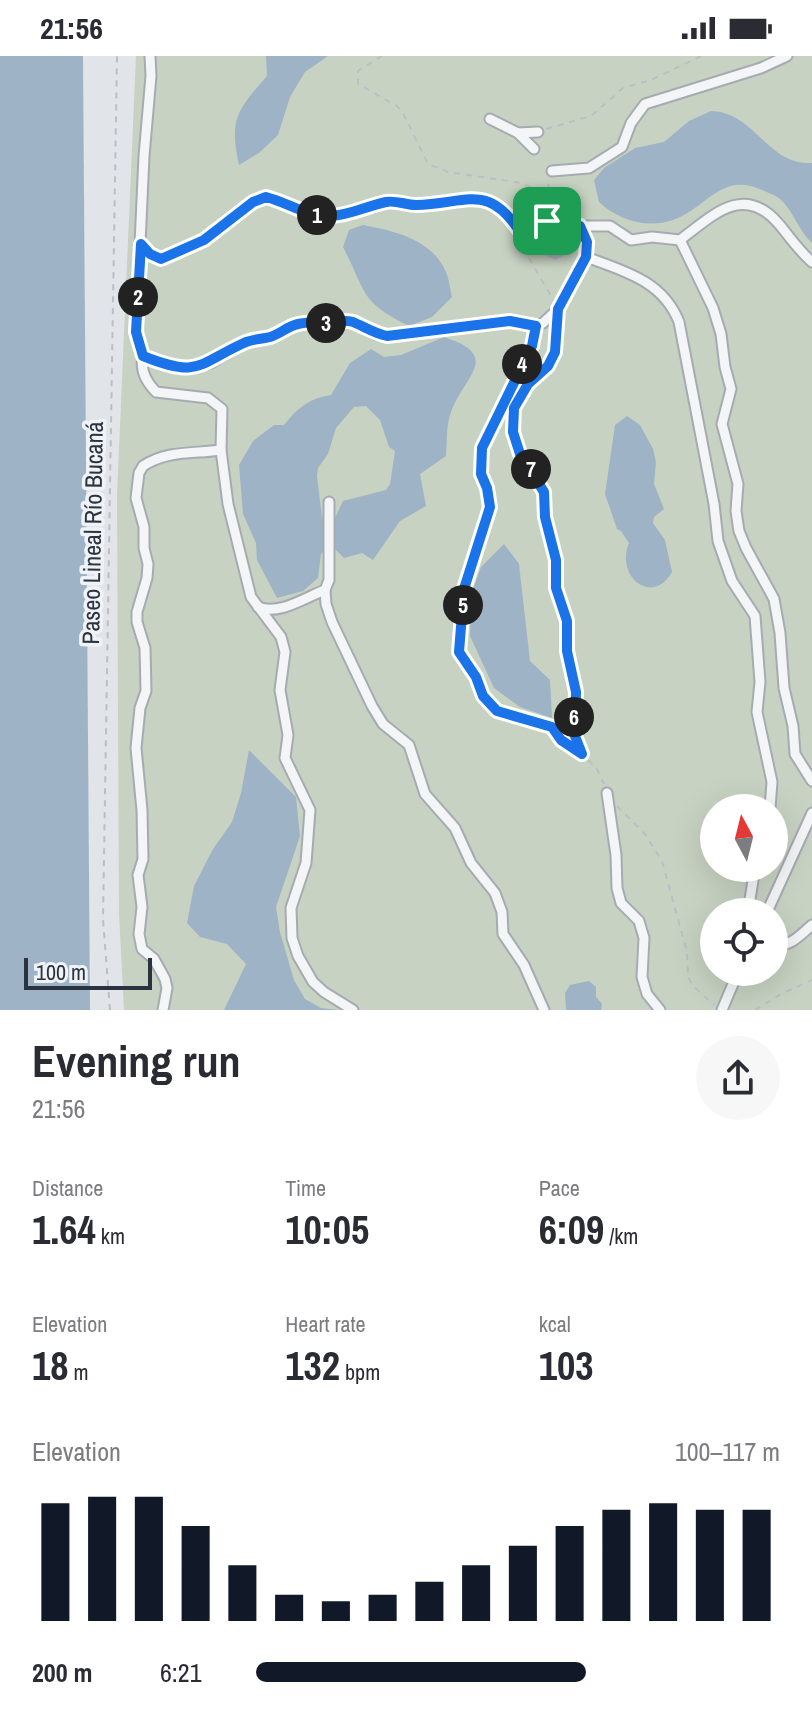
<!DOCTYPE html>
<meta charset="utf-8">
<style>
body{margin:0;font-family:"Archivo Narrow",sans-serif;background:#f7f7f7;color:#2b2b33;height:100vh;display:flex;flex-direction:column;font-size:30px;white-space:nowrap}
*{box-sizing:border-box;margin:0}
p{font-size:26px;color:#7c7c81}
.icon{flex:none;width:44px;height:44px;fill:none;stroke:currentColor;stroke-width:2;stroke-linecap:round;stroke-linejoin:round}
.map{position:relative;height:954px;overflow:hidden}
.drawer{display:flex;flex-direction:column;background:#fff;flex:1}
.drawer>*{flex:none}
.needle{width:52px;rotate:353deg}
.buttons{position:absolute;left:700px;top:738px;display:grid;gap:16px}
.buttons a{display:grid;place-items:center;width:88px;height:88px;border-radius:50%;background:#fff;box-shadow:0 8px 32px #0002;font-size:40px}
.scale{position:absolute;left:24px;bottom:20px;width:128px;box-sizing:border-box;padding-left:8px;border:4px solid #2a333f;border-top:0;font-size:22px;line-height:28px;white-space:nowrap;color:#2a333f;-webkit-text-stroke:6px #f0f3f6;paint-order:stroke}
.pin{position:absolute;display:grid;place-items:center;width:68px;height:68px;color:#fff;margin:-34px;border-radius:16px;box-shadow:0 4px 12px #0006}
.km{position:absolute;width:40px;height:40px;margin:-20px;border-radius:50%;background:#222;color:#fff;font-size:22px;line-height:40px;text-align:center}
.round{display:grid;place-items:center;flex:none;width:84px;height:84px;border-radius:42px;background:#f7f7f7}
.summary{display:flex;align-items:center;justify-content:space-between;height:136px;padding:0 32px}
h1{font-size:44px;font-weight:800;line-height:60px}
.metrics{display:grid;grid-template-columns:repeat(3,1fr);gap:12px;height:136px;padding:8px 32px}
.metrics div{display:grid;align-content:center}
.metrics b{font-size:40px;font-weight:800}
.metrics small{font-size:22px;font-weight:400}
.metrics p{font-size:22px}
.chart{height:224px;padding:16px 32px}
.chart p{display:flex;justify-content:space-between}
.chart svg{width:100%;height:144px;margin-top:8px;stroke:#111827;stroke-width:6}
ul{padding:0 32px;list-style:none;font-size:26px}
li{display:grid;grid-template-columns:128px 96px 1fr;align-items:center;height:60px}
li i{height:20px;border-radius:10px;background:#111827}
.status{display:flex;justify-content:space-between;align-items:center;height:56px;padding:0 40px;background:#fff;direction:ltr}
.status svg{height:22px;fill:currentColor}
.map>svg:first-child{display:block}
.green{fill:#c7d2c2;fill-rule:evenodd}
.water{fill:#9eb4c6;fill-rule:evenodd}
.building{fill:#b8bec5}
.lines{fill:none;stroke-linecap:round;stroke-linejoin:round}
.minor-casing{stroke:#a6abb2;stroke-width:13}
.path{stroke:#bbbfc3;stroke-width:2;stroke-dasharray:6 6;stroke-linecap:butt}
.minor{stroke:#f3f5f7;stroke-width:9}
.route-casing{stroke:#fff;stroke-width:16}
.route{stroke:#1a73e8;stroke-width:10}
.labels{text-anchor:middle;stroke-width:7;stroke-linejoin:round;paint-order:stroke}
.street-label{font-size:24px;fill:#2a333f;stroke:#f0f3f6}
</style>
<div class="status"><b>21:56</b><svg viewBox="0 0 49 12"><path d="M0 12V9h3v3zM5 12V6h3v6zM10 12V3h3v9zM15 12V0h3v12zM26 1h20v11H26zM47 4h2v5h-2z"/></svg></div>
<div class="map">
<svg width="812" height="954" viewBox="0 0 812 954">
<rect width="100%" height="100%" fill="#e1e4e8"/>
<!-- green -->
<path class="green" d="M136,0H812V954H124L119,857L117,440ZM714,752H774V812H714ZM714,856H774V916H714Z"/>
<!-- water -->
<g class="water">
<polygon points="0,0 83,0 90,954 0,954"/>
<path d="M266,0H328L305,16L290,41L278,79L259,97L239,109C229,62 237,55 267,20Z"/>
<path d="M711,55C755,56 768,110 812,107V187C798,174 793,154 779,142C774,139 767,136 762,134C721,115 707,152 673,164C647,173 618,164 599,146L594,124L604,112L635,92L664,86L689,65Z"/>
<path d="M363,169C394,175 432,183 446,216C449,223 450,233 452,241L432,261L409,270C359,245 367,237 343,191L349,174Z"/>
<path d="M444,281C503,300 464,320 451,356C446,370 447,385 446,400L420,418L426,450L400,465L373,504L362,497L344,502L333,491H327L321,498L318,522L303,535L277,542L257,504L256,487L243,458L239,409L253,385L274,369H284C297,352 310,342 331,339L350,307L371,293L384,301L401,299ZM366,350L380,364L389,391L395,395L390,428L386,434L343,445L335,462L322,461L317,420L318,412L328,398L336,372L354,351Z"/>
<path d="M627,360L640,369L653,393L656,406L654,428L664,453L654,461L653,467L665,484L672,516C652,551 615,520 629,487L621,475L617,473L605,438L615,369Z"/>
<polygon points="504,488 519,508 530,605 550,624 552,662 520,651 494,632 470,580 472,536 481,511"/>
<polygon points="249,694 296,741 300,780 276,851 280,876 294,924 305,943 321,952 339,954 224,954 246,908 227,888 200,881 187,867 194,830 213,793 232,766 241,737"/>
<polygon points="589,925 596,931 596,941 602,948 601,954 566,954 565,937 570,929"/>
</g>
<!-- building -->
<polygon class="building" points="554,181 565,187 565,199 555,204 544,199 544,190 548,184"/>
<g class="lines">
<defs>
<g id="minor">
<polyline points="490,63 518,77 534,93"/>
<polyline points="518,77 538,76"/>
<polyline points="552,115 589,112 622,91 631,67 645,48 761,12 787,0"/>
<path d="M580,170H610L631,184L652,181L680,184C712,160 743,127 778,167C790,181 798,194 812,206"/>
<polyline points="680,184 713,252 721,278 725,311 731,333 722,368 738,428 736,455 739,475 746,492 774,543 780,577 784,632 793,670 795,698 812,725"/>
<path d="M141,188L150,198L161,203L204,184L253,146L266,141C289,148 307,161 331,160C351,159 367,150 386,146C396,144 406,149 416,149C468,148 489,124 524,182"/>
<path d="M586,201C624,215 663,225 679,266L714,448L718,485L732,525L755,560L760,626L757,656L772,726L770,752"/>
<polyline points="536,270 532,290 482,392 481,418 487,432 490,451 464,533 459,596 476,621 483,640 497,655 552,671 561,684 582,698"/>
<polyline points="143,300 136,276 144,100 151,20 150,0"/>
<polyline points="325,534 326,548 332,566 372,650 383,668 409,689 425,738 455,772 471,807 495,837 502,856 503,878 524,909 544,954"/>
<path d="M258,551C279,560 306,541 325,534L329,524V446"/>
<polyline points="607,737 616,799 617,832 621,847 639,865 644,882 642,921 647,938 660,954"/>
<polyline points="748,856 755,812"/>
<polyline points="767,856 812,757"/>
<path d="M774,889C791,891 800,879 812,869"/>
<path d="M163,954L167,932L165,923L154,903L142,893L139,878L142,851L138,819L143,803L142,754L136,692L140,652L146,635L145,592L137,566V556L147,522L148,508L144,492V471L136,442L139,417L143,410C167,394 194,398 221,394"/>
<path d="M353,954L324,936L313,926L298,900L292,882L291,852L306,807L310,754L285,702L288,679L280,634L285,596L281,581L251,541L228,448L221,394L222,353L208,342L156,336C146,326 140,314 143,300L179,312L195,311L211,307L248,285L271,280L296,268L309,267L350,264L375,278L387,280L510,265L536,270L543,267L558,253L586,201L587,186L580,170L547,165"/>
<polyline points="722,954 738,916"/>
</g>
</defs>
<!-- minor casing -->
<use href="#minor" class="minor-casing"/>
<!-- path -->
<g class="path">
<polyline points="382,0 358,15 358,28 397,50 403,57 428,108 448,116 522,127 534,133 544,143"/>
<polyline points="546,73 591,60 623,32 651,24 701,0"/>
<polyline points="546,157 544,144 550,124"/>
<polyline points="525,191 526,197 554,245"/>
<polyline points="557,266 555,296 548,310 528,328 514,352 513,376 520,398 544,436 545,461 556,504 556,532 567,565 567,595 576,636 575,681"/>
<polyline points="588,704 596,711 604,728"/>
<polyline points="617,750 645,778 662,805 687,896 688,920 692,929 714,949"/>
<polyline points="110,954 103,863 117,0"/>
<polyline points="755,954 781,938 812,924"/>
</g>
<!-- minor -->
<use href="#minor" class="minor"/>
</g>
<g class="lines">
<defs>
<path id="route" d="M266,141C289,147 307,161 331,160C350,159 367,150 386,146C396,144 406,149 416,149C468,148 489,124 524,182L547,165L580,170L587,186L586,201L558,253L555,296L548,310L528,328L514,352L513,376L520,398L544,436L545,461L556,504V532L567,565V595L576,636L575,680L582,698L561,684L552,671L497,655L483,640L476,621L459,596L464,533L490,451L487,432L481,418L482,392L532,290L536,270L510,265L387,280C374,277 365,271 353,266C346,263 307,266 298,268C288,270 280,278 270,281C262,283 254,283 246,286C197,308 200,323 143,300L136,276L141,188L150,198L161,203L204,184L253,146Z"/>
</defs>
<!-- route casing -->
<use href="#route" class="route-casing"/>
<!-- route -->
<use href="#route" class="route"/>
</g>
<g class="labels">
<!-- street labels -->
<g class="street-label">
<text transform="translate(93 477) rotate(-89)" y="8">Paseo Lineal Río Bucaná</text>
</g>
</g>
</svg>
<div class="buttons">
<a><svg class="needle" viewBox="-14 -14 28 28"><path d="M0-13l5 13h-10z" fill="#e53935"/><path d="M0 13l5-13h-10z" fill="#7c7c81"/></svg></a>
<a><svg class="icon" aria-label="locate" viewBox="0 0 24 24"><circle cx="12" cy="12" r="6"/><path d="M12 2v4M12 18v4M2 12h4M18 12h4"/></svg></a>
</div>
<div class="scale">100 m</div>
<div class="pin" style="left:547px;top:165px;background:#1e9e55"><svg class="icon" aria-label="arrive" viewBox="0 0 24 24"><path d="M6 21V4h12l-3 4 3 4H6"/></svg></div>
<b class="km" style="left:317px;top:159px">1</b>
<b class="km" style="left:138px;top:241px">2</b>
<b class="km" style="left:326px;top:267px">3</b>
<b class="km" style="left:522px;top:308px">4</b>
<b class="km" style="left:463px;top:549px">5</b>
<b class="km" style="left:574px;top:661px">6</b>
<b class="km" style="left:531px;top:413px">7</b>
</div>
<section class="drawer">
<div class="summary"><div><h1>Evening run</h1><p>21:56</p></div><a class="round"><svg class="icon" aria-label="share" viewBox="0 0 24 24"><path d="M12 15V3M7 8l5-5 5 5M5 13v7h14v-7"/></svg></a></div>
<div class="metrics">
<div><p>Distance</p><b>1.64<small> km</small></b></div>
<div><p>Time</p><b>10:05</b></div>
<div><p>Pace</p><b>6:09<small> /km</small></b></div>
</div>
<div class="metrics">
<div><p>Elevation</p><b>18<small> m</small></b></div>
<div><p>Heart rate</p><b>132<small> bpm</small></b></div>
<div><p>kcal</p><b>103</b></div>
</div>
<div class="chart"><p><span>Elevation</span>100–117 m</p>
<svg viewBox="0 0 160 44" preserveAspectRatio="none"><path d="M5 44V8M15 44V6M25 44V6M35 44V15M45 44V27M55 44V36M65 44V38M75 44V36M85 44V32M95 44V27M105 44V21M115 44V15M125 44V10M135 44V8M145 44V10M155 44V10"/></svg>
</div>
<ul>
<li><b>200 m</b>6:21<i style="width:63%"></i></li>
</ul>
</section>
